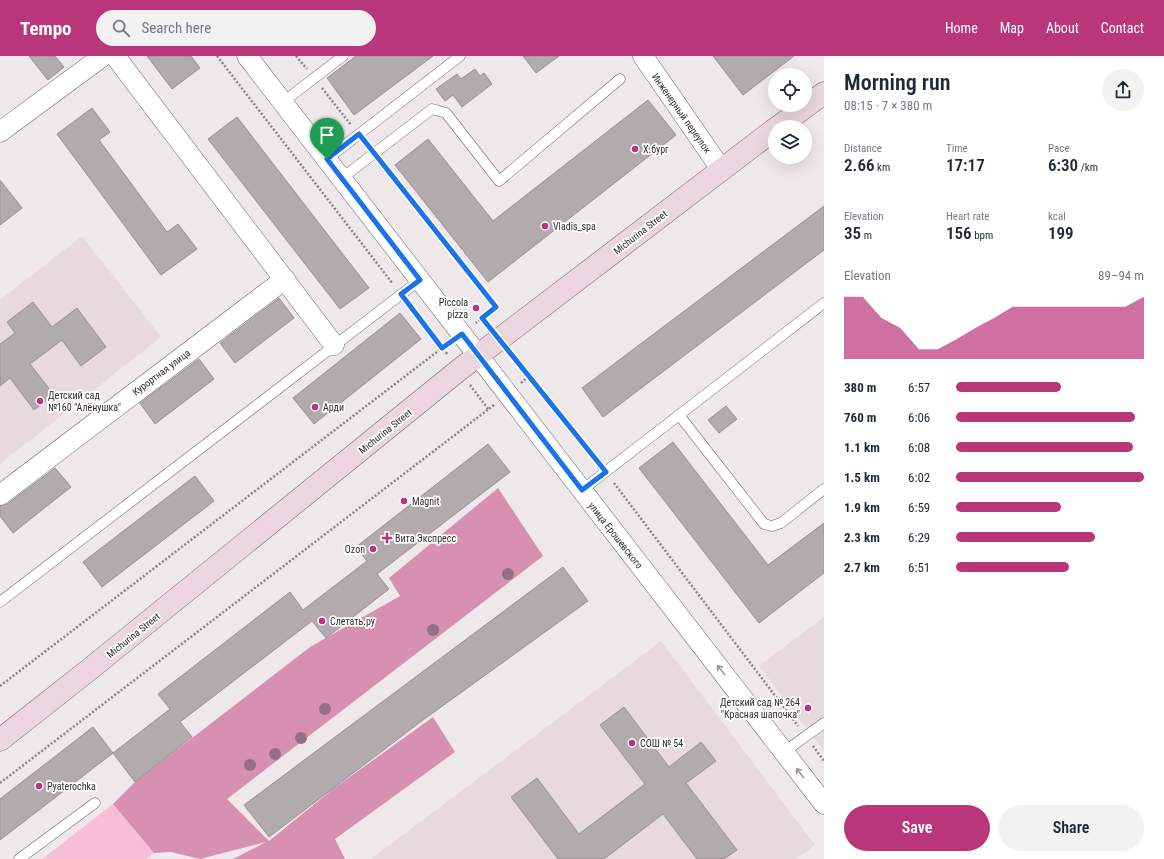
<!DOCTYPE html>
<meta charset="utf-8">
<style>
body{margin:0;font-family:"Roboto Condensed",sans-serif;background:#f2f2f3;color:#1f2937;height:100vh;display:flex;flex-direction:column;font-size:15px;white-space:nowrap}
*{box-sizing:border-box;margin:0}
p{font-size:13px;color:#747a83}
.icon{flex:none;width:22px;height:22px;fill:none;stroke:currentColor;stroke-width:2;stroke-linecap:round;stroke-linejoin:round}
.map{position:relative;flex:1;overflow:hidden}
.side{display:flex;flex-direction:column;background:#fff;width:340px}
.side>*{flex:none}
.controls{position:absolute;left:768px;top:12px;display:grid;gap:8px}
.controls a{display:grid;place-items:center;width:44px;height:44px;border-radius:50%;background:#fff;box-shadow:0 4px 16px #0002;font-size:20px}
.pin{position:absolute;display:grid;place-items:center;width:34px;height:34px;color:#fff;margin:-41px -17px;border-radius:50% 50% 50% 0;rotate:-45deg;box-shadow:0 0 4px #0007}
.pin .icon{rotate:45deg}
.round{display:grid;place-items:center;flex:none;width:42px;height:42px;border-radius:21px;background:#f2f2f3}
.head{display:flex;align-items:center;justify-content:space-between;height:68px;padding:0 20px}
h1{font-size:22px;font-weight:600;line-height:30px}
.metrics{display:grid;grid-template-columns:repeat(3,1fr);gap:6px;height:68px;padding:4px 20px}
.metrics div{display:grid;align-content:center}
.metrics b{font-size:17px;font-weight:600}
.metrics small{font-size:11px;font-weight:400}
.metrics p{font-size:11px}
.chart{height:112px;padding:8px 20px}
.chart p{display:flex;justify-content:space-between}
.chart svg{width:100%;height:72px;margin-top:4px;fill:#ba367b;opacity:.7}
.primary-button{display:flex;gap:8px;margin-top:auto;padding:8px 20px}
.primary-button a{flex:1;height:46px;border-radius:24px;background:#ba367b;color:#fff;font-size:16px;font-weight:600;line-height:46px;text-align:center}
.primary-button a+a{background:#f2f2f3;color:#1f2937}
ul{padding:0 20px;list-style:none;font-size:13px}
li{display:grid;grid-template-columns:64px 48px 1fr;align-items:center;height:30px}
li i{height:10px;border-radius:5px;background:#ba367b}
header{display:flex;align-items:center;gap:24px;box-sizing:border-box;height:56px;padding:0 20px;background:#ba367b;color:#fff}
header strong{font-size:19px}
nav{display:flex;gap:22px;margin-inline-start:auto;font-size:14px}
.search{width:280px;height:36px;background:#f2f2f3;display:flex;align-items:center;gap:10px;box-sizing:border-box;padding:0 14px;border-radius:22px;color:#747a83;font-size:15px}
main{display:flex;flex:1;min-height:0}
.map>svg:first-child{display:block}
.built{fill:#e8d9de}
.green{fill:#f8bed6}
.forest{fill:#d790af}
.building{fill:#b1abad;stroke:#989194}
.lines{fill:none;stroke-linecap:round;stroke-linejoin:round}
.service-casing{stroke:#6b6567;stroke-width:11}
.minor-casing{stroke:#6b6567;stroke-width:21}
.secondary-casing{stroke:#6b6567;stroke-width:23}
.path{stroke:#888486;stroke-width:2.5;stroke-dasharray:2 2;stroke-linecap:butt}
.service{stroke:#fff;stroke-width:10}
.minor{stroke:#fff;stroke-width:20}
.secondary{stroke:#ebd6df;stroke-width:22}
.tree{fill:#956f83}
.oneway{stroke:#989696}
.route-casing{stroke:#fff;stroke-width:8}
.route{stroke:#1a73e8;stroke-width:5}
.poi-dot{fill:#ba367b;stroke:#fff;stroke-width:1.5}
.labels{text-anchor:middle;stroke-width:3.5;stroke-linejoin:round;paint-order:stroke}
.street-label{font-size:10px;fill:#302d2e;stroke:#fff}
.poi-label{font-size:10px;fill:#302d2e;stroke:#fff;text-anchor:start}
</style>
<header>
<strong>Tempo</strong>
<div class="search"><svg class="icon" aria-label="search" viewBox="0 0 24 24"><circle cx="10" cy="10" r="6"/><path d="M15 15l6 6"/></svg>Search here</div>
<nav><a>Home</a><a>Map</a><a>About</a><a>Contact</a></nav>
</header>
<main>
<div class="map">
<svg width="824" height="803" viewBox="0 0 824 803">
<rect width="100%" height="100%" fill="#efe8eb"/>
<!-- built -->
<g class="built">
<polygon points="82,180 161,281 0,408 0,244"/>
<polygon points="824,561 824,695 759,610"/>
<polygon points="661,585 815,789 796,803 371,803"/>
</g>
<!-- green -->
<polygon class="green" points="113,748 154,797 146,803 42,803"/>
<!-- forest -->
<polygon class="forest" points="498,432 543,500 227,743 269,785 333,733 433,661 455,696 335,783 345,803 233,803 266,786 200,803 171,796 154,797 113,748 135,726 310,591 400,540 389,522"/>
<!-- building -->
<g class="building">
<polygon points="29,0 55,0 64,11 48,24"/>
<polygon points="147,0 191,0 200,12 172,33"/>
<polygon points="356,0 433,0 354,59 327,22"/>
<polygon points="523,0 559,0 536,17"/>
<polygon points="713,0 794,0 743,39"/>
<polygon points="475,13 480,20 484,17 492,28 462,51 453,39 445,45 436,33 457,18 461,23"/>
<polygon points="648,44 676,79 488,226 395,109 428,83 493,165"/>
<polygon points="92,52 110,76 99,84 167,176 178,168 197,193 161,219 57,78"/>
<polygon points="237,61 369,232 340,253 208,83"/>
<polygon points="0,124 22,152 0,169"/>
<polygon points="824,150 824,194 603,361 582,332"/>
<polygon points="279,242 294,262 235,307 220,287"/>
<polygon points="33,246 52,271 77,252 106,291 81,310 62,284 30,308 54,339 34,354 10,322 0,330 0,288 15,277 7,266"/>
<polygon points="400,257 421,283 314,368 293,342"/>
<polygon points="199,303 214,323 155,368 140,347"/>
<polygon points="726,350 737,363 719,377 708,364"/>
<polygon points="673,386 768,509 824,467 824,517 759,567 639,412"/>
<polygon points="488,388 510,416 377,518 389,533 326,582 312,565 180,666 192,681 135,726 113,697 170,653 158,638 290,536 303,554 367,505 356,491"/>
<polygon points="55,412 71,431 13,477 0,460 0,450 7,448"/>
<polygon points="195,420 214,445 102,531 83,506"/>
<polygon points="563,511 588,545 423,664 269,781 244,749"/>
<polygon points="624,651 669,711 701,686 716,705 686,727 737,794 724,803 697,803 663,758 604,803 558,803 511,741 537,722 579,778 645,728 600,669"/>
<polygon points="93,671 113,697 0,784 0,743"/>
</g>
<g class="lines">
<defs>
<g id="service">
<polyline points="283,46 343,0"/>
<polyline points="327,103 460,0"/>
<polyline points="342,122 432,53 446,57 499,125 620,23"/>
<polyline points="679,359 764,468 772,470 781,467 824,433"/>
<polyline points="582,434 824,247"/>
<polyline points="0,546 420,224"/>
<polyline points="784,696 824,667"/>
<polyline points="19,803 95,747"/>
</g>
<g id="minor">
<polyline points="115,0 334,289"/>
<polyline points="247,0 824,748"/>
<polyline points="643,0 721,113"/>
<polyline points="0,76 103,0"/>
<polyline points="0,439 285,223"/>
</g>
<g id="secondary">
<polyline points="778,71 824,37"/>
<polyline points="0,684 90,613 459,314 775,73"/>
</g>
</defs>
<!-- service casing -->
<use href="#service" class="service-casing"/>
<!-- minor casing -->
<use href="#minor" class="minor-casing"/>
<!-- secondary casing -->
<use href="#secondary" class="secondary-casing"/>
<!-- path -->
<g class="path">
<polyline points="217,0 393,228"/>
<polyline points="296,0 307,13"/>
<polyline points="322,32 351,69"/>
<polyline points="382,107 496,251 476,267"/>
<polyline points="409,249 448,299"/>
<polyline points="511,299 597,405"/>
<polyline points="521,327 529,320"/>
<polyline points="470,329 488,353"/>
<polyline points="614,427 798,670"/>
<polyline points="0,630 446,289"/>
<polyline points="813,690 824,705"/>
<polyline points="0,727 494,349"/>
</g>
<!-- service -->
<use href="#service" class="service"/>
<!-- minor -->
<use href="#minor" class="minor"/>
<!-- secondary -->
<use href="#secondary" class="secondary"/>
</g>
<!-- trees -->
<g class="tree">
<circle cx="508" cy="518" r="6"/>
<circle cx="433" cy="574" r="6"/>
<circle cx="325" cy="653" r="6"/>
<circle cx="301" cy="682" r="6"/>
<circle cx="275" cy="698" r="6"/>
<circle cx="250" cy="709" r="6"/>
</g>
<!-- one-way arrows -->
<defs><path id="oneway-shaft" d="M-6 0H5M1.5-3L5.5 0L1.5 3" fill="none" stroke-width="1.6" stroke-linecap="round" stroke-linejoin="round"/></defs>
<g class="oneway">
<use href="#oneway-shaft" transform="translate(721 614) rotate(-128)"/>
<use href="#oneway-shaft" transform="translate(800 717) rotate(-128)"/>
</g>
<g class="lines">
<defs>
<polygon id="route" points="359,78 496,251 482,262 606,416 582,434 462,278 442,292 401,238 420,224 327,103"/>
</defs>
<!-- route casing -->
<use href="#route" class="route-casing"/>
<!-- route -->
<use href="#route" class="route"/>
</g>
<!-- markers -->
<g class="poi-dot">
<circle cx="635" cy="93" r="4"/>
<circle cx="545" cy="170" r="4"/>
<circle cx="476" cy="252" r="4"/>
<circle cx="40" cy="345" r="4"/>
<circle cx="315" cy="351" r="4"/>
<circle cx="404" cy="445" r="4"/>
<path d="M385 476h4v4h4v4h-4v4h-4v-4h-4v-4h4z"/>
<circle cx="373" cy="493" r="4"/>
<circle cx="322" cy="565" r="4"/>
<circle cx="808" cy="652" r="4"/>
<circle cx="632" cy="687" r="4"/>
<circle cx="39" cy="730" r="4"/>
</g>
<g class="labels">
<!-- street labels -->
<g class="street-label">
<text transform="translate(682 57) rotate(55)" y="4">Инженерный переулок</text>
<text transform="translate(640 176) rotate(-38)" y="4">Michurina Street</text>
<text transform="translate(161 316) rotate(-37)" y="4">Курортная улица</text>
<text transform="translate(385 375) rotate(-39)" y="4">Michurina Street</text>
<text transform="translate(616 479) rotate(52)" y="4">улица Ерошевского</text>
<text transform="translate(133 579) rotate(-39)" y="4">Michurina Street</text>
</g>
<!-- poi labels -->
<g class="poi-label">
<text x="643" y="97">Х.бург</text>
<text x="553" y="174">Vladis_spa</text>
<text x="468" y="250" text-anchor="end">Piccola<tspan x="468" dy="12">pizza</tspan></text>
<text x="48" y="343">Детский сад<tspan x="48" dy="12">№160 "Алёнушка"</tspan></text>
<text x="323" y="355">Арди</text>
<text x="412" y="449">Magnit</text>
<text x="395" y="486">Вита Экспресс</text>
<text x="365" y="497" text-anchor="end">Ozon</text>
<text x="330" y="569">Слетать.ру</text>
<text x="800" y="650" text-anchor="end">Детский сад № 264<tspan x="800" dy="12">"Красная шапочка"</tspan></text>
<text x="640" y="691">СОШ № 54</text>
<text x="47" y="734">Pyaterochka</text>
</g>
</g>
</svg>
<div class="controls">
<a><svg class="icon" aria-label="locate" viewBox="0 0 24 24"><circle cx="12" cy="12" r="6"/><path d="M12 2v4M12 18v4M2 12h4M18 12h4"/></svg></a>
<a><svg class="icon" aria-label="layers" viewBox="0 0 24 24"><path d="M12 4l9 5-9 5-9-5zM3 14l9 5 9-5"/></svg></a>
</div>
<div class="pin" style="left:327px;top:103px;background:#1e9e55"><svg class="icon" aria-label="arrive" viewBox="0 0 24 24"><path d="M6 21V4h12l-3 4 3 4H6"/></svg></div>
</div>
<section class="side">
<div class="head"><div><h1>Morning run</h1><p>08:15 · 7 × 380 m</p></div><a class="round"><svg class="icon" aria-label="share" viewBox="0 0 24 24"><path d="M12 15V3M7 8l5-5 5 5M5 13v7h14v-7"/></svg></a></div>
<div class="metrics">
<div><p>Distance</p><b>2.66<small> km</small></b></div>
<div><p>Time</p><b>17:17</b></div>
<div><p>Pace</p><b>6:30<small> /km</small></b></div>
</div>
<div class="metrics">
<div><p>Elevation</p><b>35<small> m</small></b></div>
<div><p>Heart rate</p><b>156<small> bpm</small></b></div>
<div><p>kcal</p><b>199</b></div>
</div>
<div class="chart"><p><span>Elevation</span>89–94 m</p>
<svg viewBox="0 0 160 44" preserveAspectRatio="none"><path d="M0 44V6L10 6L20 19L30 25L40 38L50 38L60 32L70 25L80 19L90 12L100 12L110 12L120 12L130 12L140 12L150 12L160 6V44z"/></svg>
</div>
<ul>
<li><b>380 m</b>6:57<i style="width:56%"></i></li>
<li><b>760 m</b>6:06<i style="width:95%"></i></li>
<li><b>1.1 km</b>6:08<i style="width:94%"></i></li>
<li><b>1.5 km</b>6:02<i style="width:100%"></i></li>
<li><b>1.9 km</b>6:59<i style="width:56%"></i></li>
<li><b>2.3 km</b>6:29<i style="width:74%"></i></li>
<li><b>2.7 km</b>6:51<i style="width:60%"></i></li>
</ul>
<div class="primary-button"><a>Save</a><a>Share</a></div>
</section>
</main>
